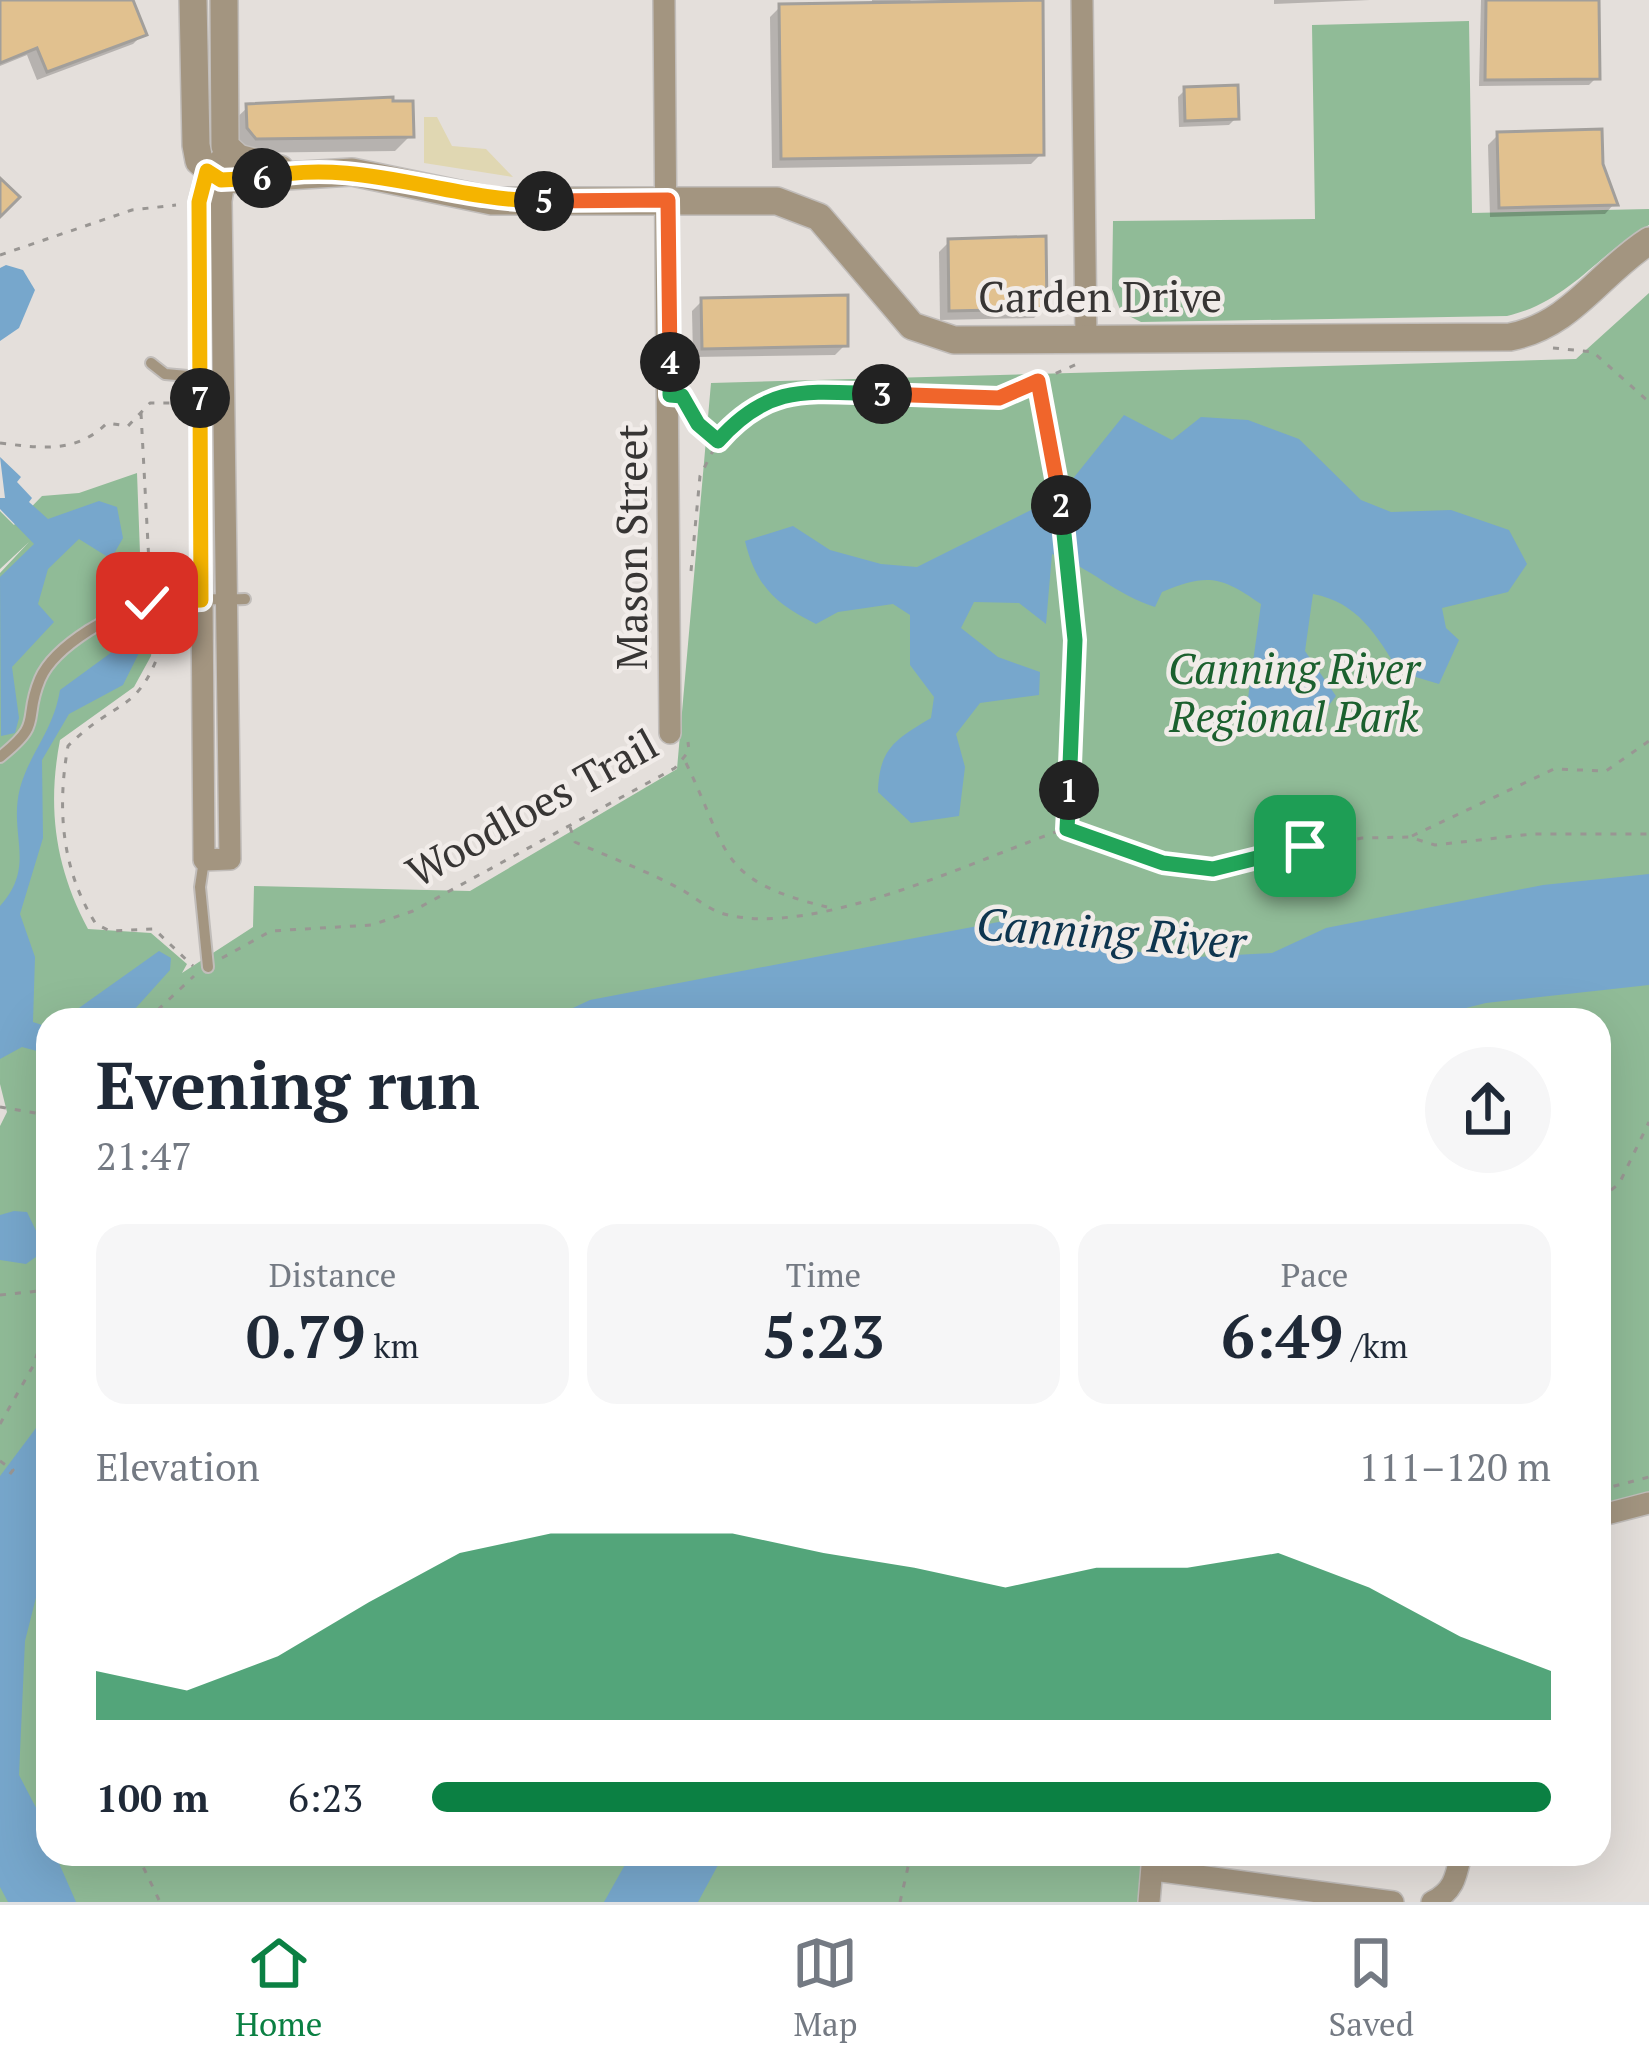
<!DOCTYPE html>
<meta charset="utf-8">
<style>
body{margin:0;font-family:"PT Serif",serif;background:#f6f6f7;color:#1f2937;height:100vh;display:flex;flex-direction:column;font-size:45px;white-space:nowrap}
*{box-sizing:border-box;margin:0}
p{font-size:39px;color:#747a83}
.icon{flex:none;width:66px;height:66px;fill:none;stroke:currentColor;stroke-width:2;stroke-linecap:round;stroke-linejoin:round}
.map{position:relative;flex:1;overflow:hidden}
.panel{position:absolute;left:36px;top:1008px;width:1575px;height:858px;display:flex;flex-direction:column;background:#fff;border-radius:36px;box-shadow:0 12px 48px #0002}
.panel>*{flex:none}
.pin{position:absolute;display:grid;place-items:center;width:102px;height:102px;color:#fff;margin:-51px;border-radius:24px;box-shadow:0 6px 18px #0006}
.km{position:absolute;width:60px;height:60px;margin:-30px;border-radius:50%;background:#222;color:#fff;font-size:33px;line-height:60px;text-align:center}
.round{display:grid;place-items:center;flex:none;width:126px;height:126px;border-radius:63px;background:#f6f6f7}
.overview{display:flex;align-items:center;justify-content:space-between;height:204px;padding:0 60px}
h1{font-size:66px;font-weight:700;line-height:90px}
.stats{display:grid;grid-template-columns:repeat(3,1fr);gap:18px;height:204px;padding:12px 60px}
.stats div{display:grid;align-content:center;border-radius:30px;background:#f6f6f7;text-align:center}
.stats b{font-size:60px;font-weight:700}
.stats small{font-size:33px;font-weight:400}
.stats p{font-size:33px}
.chart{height:336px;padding:24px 60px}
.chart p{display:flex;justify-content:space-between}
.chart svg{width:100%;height:216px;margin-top:12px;fill:#0b8043;opacity:.7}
ul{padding:0 60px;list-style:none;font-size:39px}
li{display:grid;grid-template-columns:192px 144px 1fr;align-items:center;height:90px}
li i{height:30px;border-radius:15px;background:#0b8043}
.dock{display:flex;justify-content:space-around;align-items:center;height:168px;border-top:3px solid #e0e1e3;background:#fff;font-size:33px;color:#747a83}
.dock a{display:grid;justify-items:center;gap:6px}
.dock .active{color:#0b8043}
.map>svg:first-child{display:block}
.green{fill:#90bb97}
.sand{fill:#e0d7b2}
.water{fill:#77a7cc}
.shadow{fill:#0003}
.building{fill:#e1c18f;stroke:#a29f9b;stroke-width:3}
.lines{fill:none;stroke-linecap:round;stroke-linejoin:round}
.service-casing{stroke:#c1bdba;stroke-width:14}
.minor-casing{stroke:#c1bdba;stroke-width:24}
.tertiary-casing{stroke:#c1bdba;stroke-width:30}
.path{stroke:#999693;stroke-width:3;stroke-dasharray:6 9;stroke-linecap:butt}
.service{stroke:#a39580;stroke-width:10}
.minor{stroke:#a39580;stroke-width:21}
.tertiary{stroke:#a39580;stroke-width:27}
.split-1-casing{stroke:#fff;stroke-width:24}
.split-2-casing{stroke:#fff;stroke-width:24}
.split-3-casing{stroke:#fff;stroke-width:24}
.split-4-casing{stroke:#fff;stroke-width:24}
.split-5-casing{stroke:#fff;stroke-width:24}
.split-6-casing{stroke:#fff;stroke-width:24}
.split-7-casing{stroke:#fff;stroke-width:24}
.split-8-casing{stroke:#fff;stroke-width:24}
.split-1{stroke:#22a559;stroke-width:15}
.split-2{stroke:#22a559;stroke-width:15}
.split-3{stroke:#f0652b;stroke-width:15}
.split-4{stroke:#22a559;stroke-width:15}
.split-5{stroke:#f0652b;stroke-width:15}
.split-6{stroke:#f5b400;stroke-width:15}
.split-7{stroke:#f5b400;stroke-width:15}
.split-8{stroke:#f5b400;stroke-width:15}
.labels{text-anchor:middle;stroke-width:9;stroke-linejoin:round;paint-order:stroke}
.street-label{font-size:42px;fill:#373534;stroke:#f1ece9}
.park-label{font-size:42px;font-style:italic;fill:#1b602e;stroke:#f1ece9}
.water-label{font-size:45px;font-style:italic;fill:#0e354f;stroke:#f1ece9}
</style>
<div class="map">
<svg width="1649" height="1902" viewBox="0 0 1649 1902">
<rect width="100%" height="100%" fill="#e4dfdb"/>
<!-- green -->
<g class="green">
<path d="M1469,21L1472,213L1649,209V225C1597,254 1569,302 1507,316L1141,322L1121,312L1112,289L1113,221L1315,219L1312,25Z"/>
<path d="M1649,293V1506L1599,1520V1020H48V1854H1153L1145,1902H0V1126L7,1112L0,1084V573L29,542L0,569V511L14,525L42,496L79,493L137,473L140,553L132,587L155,625L151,656L134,687L60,740C47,808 55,867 88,929L151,933L187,964L182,973L253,927L254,886L470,891L677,769L711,383L1576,359Z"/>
</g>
<!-- sand -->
<polygon class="sand" points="424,117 437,117 452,146 486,149 513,177 424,163"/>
<!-- water -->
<g class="water">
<polygon points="6,265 23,270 35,290 19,328 0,341 0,268"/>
<path d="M1124,415L1172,440L1201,417L1248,420L1299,439L1361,500L1391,512L1451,510L1509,530L1527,564L1508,592L1442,608L1446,628L1459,640L1439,684L1399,672C1377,635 1357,602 1313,594L1305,651L1336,696L1320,717L1281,724L1241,715L1248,698L1261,604C1221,576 1207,573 1162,592L1155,607C1116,595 1090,567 1052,554L1046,624L1019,603L974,602L961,628L998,657L1040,672L1039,695L980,703L956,734L965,767L959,816L911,823L878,792C879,748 896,739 931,718L934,697L910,665V615L893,604L838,612L816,624C776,604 756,587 745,541L793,526L830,550L881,564L917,567L1059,496Z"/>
<polygon points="0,457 21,477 17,482 32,498 29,502 48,519 99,501 117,507 123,538 111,559 79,539 48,569 38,604 54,622 12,667 19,718 15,733 1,736 0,577 34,544 0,509 0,498 5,498"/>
<path d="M138,633L147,637L123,685L69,714L42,760L43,838L20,914L35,957L33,1022L48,1027V1054L22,1047L0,1059V906C37,865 8,835 20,788C30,752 53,732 60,690Z"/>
<polygon points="1649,874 1649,985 1486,1003 1418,1020 1101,1020 1057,1013 908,1020 547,1020 590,1000 1009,920 1073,920 1139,952 1197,957 1272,953 1326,928 1543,885"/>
<polygon points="159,951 171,958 170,970 125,1020 62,1020"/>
<polygon points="14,1211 27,1212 41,1241 40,1254 26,1264 0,1260 0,1215"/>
<polygon points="48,1412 48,1550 25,1641 19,1775 45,1825 48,1854 55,1854 76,1902 8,1902 0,1887 0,1476"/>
<polygon points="631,1854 724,1854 698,1902 604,1902"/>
</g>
<!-- shadow -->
<g class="shadow">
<polygon points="0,0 133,0 143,34 133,44 37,80 27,55 0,66"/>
<polygon points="872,0 910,0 1041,154 1031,164 772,168 770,17 780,7 872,6"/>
<polygon points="1274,0 1370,0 1274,4"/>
<polygon points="1481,0 1596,0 1597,77 1589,85 1479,86"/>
<polygon points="1185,90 1236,118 1229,125 1179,127 1178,97"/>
<polygon points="248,107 411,135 395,151 240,153 232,122"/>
<polygon points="1498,135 1600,165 1614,204 1605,214 1490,217 1488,145"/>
<polygon points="949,242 1044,308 1034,318 940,320 939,252"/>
<polygon points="702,301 845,345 835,355 693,357 692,311"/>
</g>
<!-- building -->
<g class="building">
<polygon points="0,0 133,0 147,35 47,72 37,48 0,63"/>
<polygon points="1043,0 1044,155 781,159 779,4"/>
<polygon points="1486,0 1599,0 1600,79 1485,80"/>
<polygon points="1238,85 1239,119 1185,121 1184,87"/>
<polygon points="393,97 393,101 413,101 414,137 256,139 247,128 246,104"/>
<polygon points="1602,129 1603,164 1618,205 1499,208 1497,132"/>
<polygon points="0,178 20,197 0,217"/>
<polygon points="1046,236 1047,309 949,311 948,239"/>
<polygon points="848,295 848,346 702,349 701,298"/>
</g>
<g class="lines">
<defs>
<g id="service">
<polyline points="151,363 165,374 199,377"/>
<path d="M0,757C45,721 22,722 40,679C54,646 118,608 153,603C183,598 215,600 245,599"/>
<polyline points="204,860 200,887 208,967"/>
</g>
<g id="minor">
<polyline points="664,0 670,733"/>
<polyline points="1082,0 1086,340"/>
<polygon points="228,153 221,201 230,859 204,860 199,202 207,171"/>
<polyline points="1599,1516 1649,1503"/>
<polyline points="1154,1870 1393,1902"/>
<polyline points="1149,1902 1153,1854"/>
<path d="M1432,1902C1454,1891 1456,1877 1461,1854"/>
</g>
<g id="tertiary">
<path d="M193,0L196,145L199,161L221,180L352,172L492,201H777L819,217L912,326L954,340L1510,337C1572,325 1599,273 1649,241"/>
<polyline points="224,0 225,146 238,158 280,169"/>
</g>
</defs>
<!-- service casing -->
<use href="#service" class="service-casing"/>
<!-- minor casing -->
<use href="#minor" class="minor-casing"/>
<!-- tertiary casing -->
<use href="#tertiary" class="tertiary-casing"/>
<!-- path -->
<g class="path">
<polyline points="0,255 132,210 176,205"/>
<polyline points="1553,348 1593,352 1649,402"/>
<polyline points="1038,383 1059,482 1075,640 1067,827"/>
<polyline points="688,408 717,440"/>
<polyline points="141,413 149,563 141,591"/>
<path d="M0,443C40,448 76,454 107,423L128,426L150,403H178"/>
<polyline points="691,571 700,476 718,441 744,412 789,392 999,398 1077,364"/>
<path d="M158,620L165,635C140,717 119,695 68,746C57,807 61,870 96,924L110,931L154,929L193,966"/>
<path d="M686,763C730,853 716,880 827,907"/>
<path d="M570,827L575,842C611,858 650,872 684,891C697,899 710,910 724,914C815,939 979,858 1067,828"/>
<polyline points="1067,828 1163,863 1213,869 1362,838 1409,837 1435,845 1532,834 1649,834"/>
<polyline points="1412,836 1554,769 1606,771 1649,741"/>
<polyline points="222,958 271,931 372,925 413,911 675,768 689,751 688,742"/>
<polyline points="147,1020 194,976"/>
<polyline points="0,1107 48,1115"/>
<polyline points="1599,1199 1619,1184 1649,1122"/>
<polyline points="0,1295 48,1290"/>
<polyline points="0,1424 33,1366 48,1323"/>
<polyline points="0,1461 13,1470 7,1478"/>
<polyline points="1599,1490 1649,1477"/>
<polyline points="137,1854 160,1902"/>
<polyline points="900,1902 911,1854"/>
</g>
<!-- service -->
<use href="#service" class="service"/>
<!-- minor -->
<use href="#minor" class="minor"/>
<!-- tertiary -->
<use href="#tertiary" class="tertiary"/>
</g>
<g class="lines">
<defs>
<polyline id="split-1" points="1069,790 1067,829 1163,863 1213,869 1305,846"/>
<polyline id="split-2" points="1061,505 1075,640 1069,790"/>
<polyline id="split-3" points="882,394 999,398 1038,381 1061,505"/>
<path id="split-4" d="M670,362V395L682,396L698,424L718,441C770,382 810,392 882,394"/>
<polyline id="split-5" points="544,201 668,200 670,362"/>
<path id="split-6" d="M262,178C358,156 448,201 544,201"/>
<polyline id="split-7" points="200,398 199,202 207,171 221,180 262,178"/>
<polyline id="split-8" points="147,603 201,600 200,398"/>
</defs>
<!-- split-1 casing -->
<use href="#split-1" class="split-1-casing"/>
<!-- split-2 casing -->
<use href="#split-2" class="split-2-casing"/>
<!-- split-3 casing -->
<use href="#split-3" class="split-3-casing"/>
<!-- split-4 casing -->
<use href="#split-4" class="split-4-casing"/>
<!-- split-5 casing -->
<use href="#split-5" class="split-5-casing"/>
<!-- split-6 casing -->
<use href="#split-6" class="split-6-casing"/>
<!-- split-7 casing -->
<use href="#split-7" class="split-7-casing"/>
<!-- split-8 casing -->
<use href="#split-8" class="split-8-casing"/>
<!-- split-1 -->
<use href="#split-1" class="split-1"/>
<!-- split-2 -->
<use href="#split-2" class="split-2"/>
<!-- split-3 -->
<use href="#split-3" class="split-3"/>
<!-- split-4 -->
<use href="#split-4" class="split-4"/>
<!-- split-5 -->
<use href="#split-5" class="split-5"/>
<!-- split-6 -->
<use href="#split-6" class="split-6"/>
<!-- split-7 -->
<use href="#split-7" class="split-7"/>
<!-- split-8 -->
<use href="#split-8" class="split-8"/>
</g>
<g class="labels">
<!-- street labels -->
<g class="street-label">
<text x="1100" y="312">Carden Drive</text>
<text transform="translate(632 547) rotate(-90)" y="15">Mason Street</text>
<text transform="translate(532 808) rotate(-29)" y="15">Woodloes Trail</text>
</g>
<!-- park labels -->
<g class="park-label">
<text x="1294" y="684">Canning River<tspan x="1294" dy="48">Regional Park</tspan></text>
</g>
<!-- water labels -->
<g class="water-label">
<text transform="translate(1111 933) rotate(4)" y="16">Canning River</text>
</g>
</g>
</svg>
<div class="pin" style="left:1305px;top:846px;background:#1e9e55"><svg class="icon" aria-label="arrive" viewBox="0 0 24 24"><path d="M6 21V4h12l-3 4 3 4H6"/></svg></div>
<div class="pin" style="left:147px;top:603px;background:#d93025"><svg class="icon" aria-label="check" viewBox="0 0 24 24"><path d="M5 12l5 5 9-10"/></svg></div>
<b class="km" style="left:1069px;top:790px">1</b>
<b class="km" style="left:1061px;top:505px">2</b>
<b class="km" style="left:882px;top:394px">3</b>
<b class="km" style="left:670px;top:362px">4</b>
<b class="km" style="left:544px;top:201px">5</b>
<b class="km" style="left:262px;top:178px">6</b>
<b class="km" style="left:200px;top:398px">7</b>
<section class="panel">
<div class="overview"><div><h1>Evening run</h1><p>21:47</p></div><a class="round"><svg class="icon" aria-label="share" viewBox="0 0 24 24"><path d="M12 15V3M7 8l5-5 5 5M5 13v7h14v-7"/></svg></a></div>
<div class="stats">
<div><p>Distance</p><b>0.79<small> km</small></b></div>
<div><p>Time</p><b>5:23</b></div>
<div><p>Pace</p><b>6:49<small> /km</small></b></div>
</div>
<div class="chart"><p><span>Elevation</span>111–120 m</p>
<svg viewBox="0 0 160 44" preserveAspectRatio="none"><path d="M0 44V34L10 38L20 31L30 20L40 10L50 6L60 6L70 6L80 10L90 13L100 17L110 13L120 13L130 10L140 17L150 27L160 34V44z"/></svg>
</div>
<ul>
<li><b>100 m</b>6:23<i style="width:100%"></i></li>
</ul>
</section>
</div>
<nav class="dock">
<a class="active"><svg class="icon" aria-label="home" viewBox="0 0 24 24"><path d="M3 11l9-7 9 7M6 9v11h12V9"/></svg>Home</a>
<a><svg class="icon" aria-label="map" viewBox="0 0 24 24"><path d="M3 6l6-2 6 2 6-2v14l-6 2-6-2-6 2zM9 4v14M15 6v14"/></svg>Map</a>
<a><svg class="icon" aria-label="saved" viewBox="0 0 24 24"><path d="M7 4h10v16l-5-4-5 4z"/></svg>Saved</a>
</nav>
